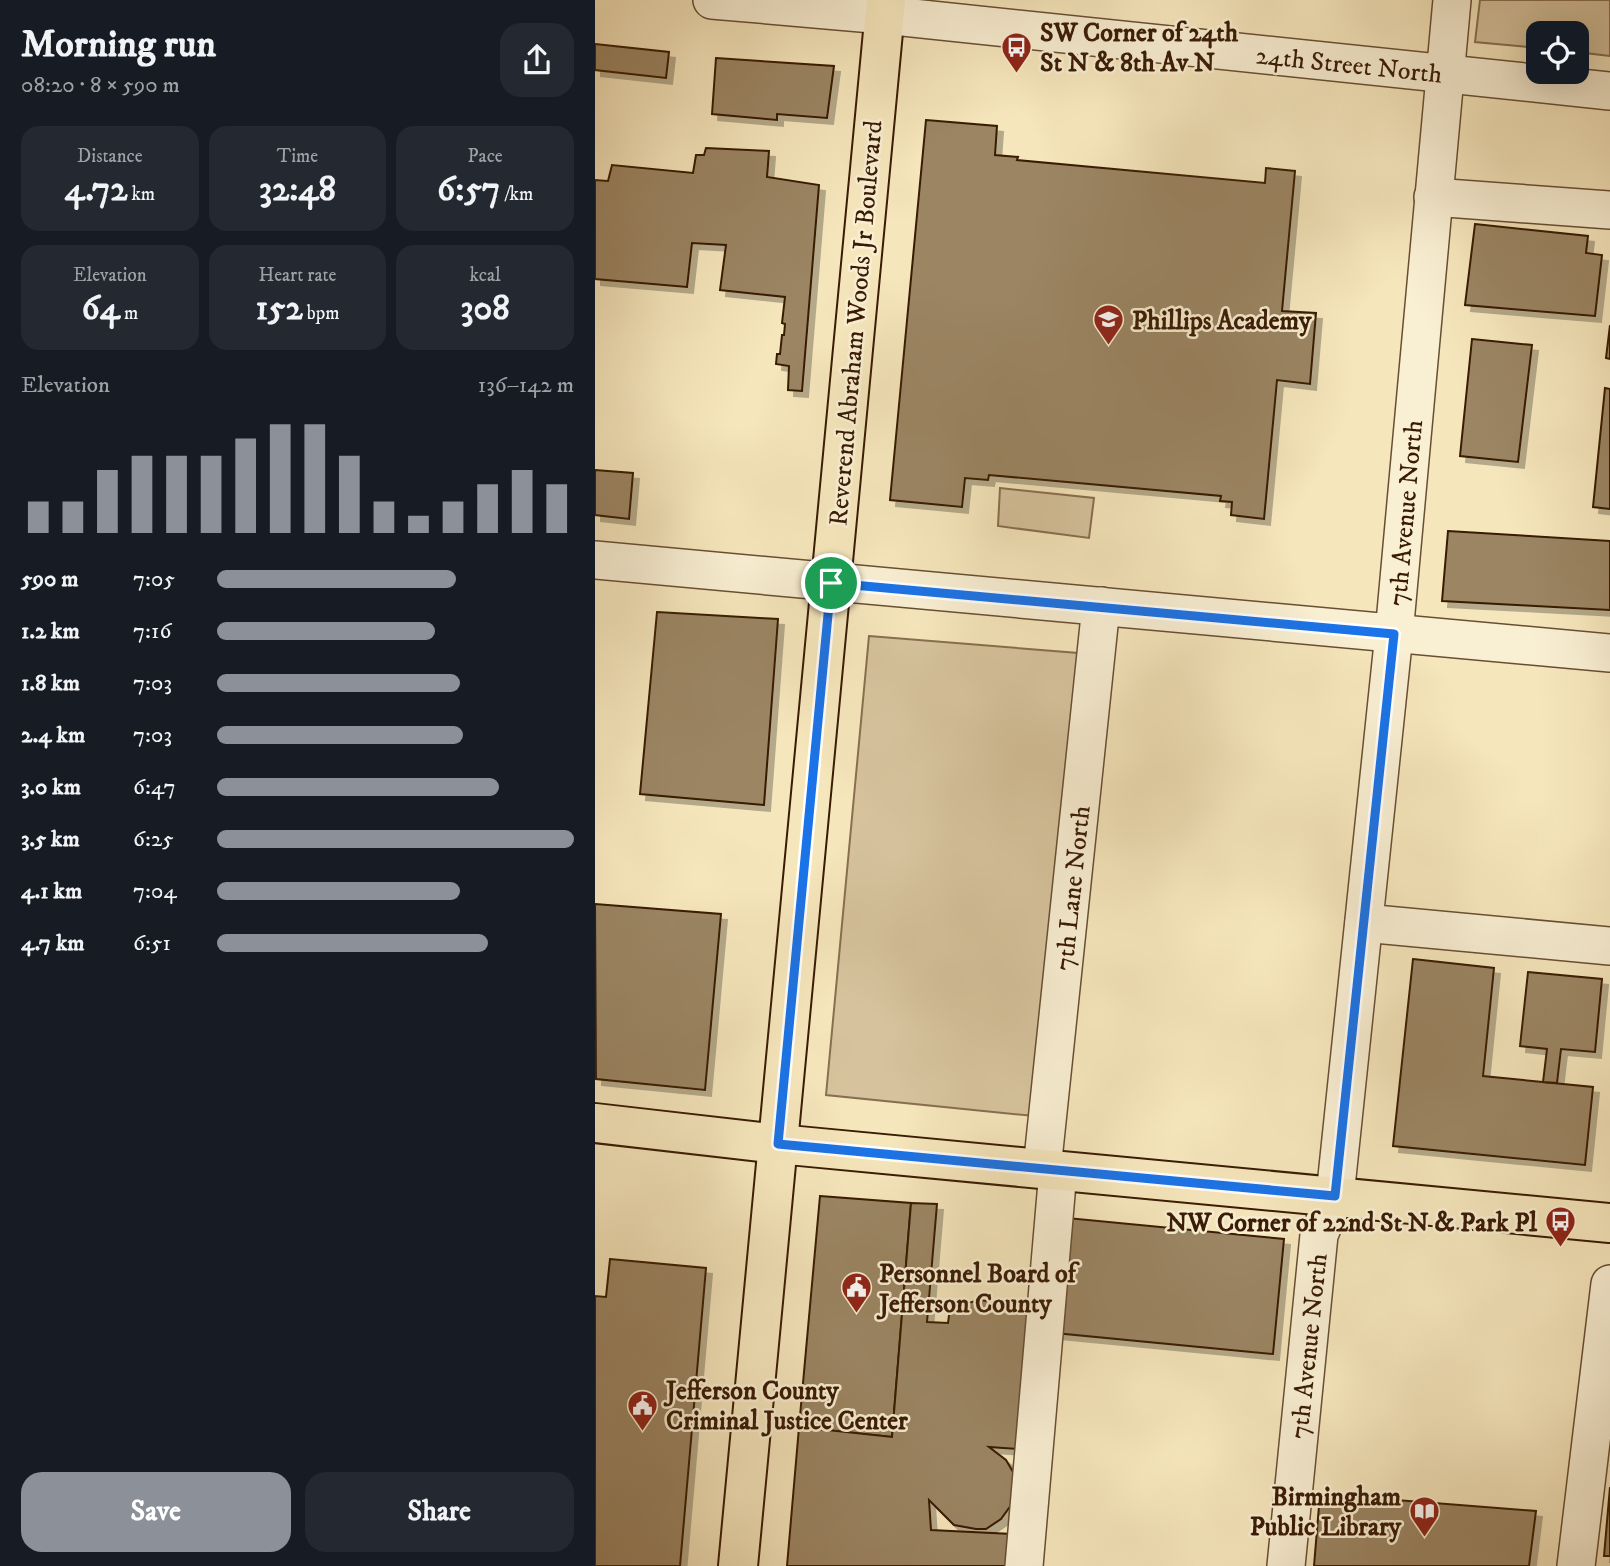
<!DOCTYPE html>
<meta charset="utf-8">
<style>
body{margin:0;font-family:"IM FELL DW Pica",serif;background:#242831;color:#f1f3f6;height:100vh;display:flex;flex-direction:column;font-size:26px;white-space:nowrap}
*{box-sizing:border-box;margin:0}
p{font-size:23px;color:#9ea1a6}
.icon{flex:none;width:38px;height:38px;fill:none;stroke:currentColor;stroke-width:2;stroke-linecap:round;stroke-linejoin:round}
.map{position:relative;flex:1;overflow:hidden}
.details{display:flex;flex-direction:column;background:#171b24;width:595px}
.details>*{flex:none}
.buttons{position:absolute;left:931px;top:21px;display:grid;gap:14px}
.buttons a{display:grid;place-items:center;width:63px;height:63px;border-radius:14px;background:#171b24;box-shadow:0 7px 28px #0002;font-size:35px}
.pin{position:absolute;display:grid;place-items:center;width:60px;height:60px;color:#fff;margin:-30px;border:4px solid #fff;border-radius:50%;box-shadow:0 2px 7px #0007}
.round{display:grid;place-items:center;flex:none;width:74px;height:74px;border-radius:21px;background:#242831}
.summary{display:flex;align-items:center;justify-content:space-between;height:119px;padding:0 21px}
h1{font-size:38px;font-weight:800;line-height:52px}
.stats{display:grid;grid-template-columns:repeat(3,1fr);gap:10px;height:119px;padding:7px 21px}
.stats div{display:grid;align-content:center;border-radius:18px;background:#242831;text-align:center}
.stats b{font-size:35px;font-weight:800}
.stats small{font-size:19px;font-weight:400}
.stats p{font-size:19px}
.chart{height:196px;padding:14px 21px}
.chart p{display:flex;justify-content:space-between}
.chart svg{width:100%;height:126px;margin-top:7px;stroke:#8c9099;stroke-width:6}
.action{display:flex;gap:14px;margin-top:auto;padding:14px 21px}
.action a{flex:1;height:80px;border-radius:21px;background:#8c9099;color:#fff;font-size:28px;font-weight:800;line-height:80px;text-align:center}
.action a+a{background:#242831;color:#f1f3f6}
ul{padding:0 21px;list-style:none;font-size:23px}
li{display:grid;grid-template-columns:112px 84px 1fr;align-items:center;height:52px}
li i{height:18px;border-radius:9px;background:#8c9099}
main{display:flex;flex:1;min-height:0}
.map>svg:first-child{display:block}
.green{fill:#d6c39d;stroke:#886f50;stroke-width:2}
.building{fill:#9b8564;stroke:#391b04;stroke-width:2;filter:url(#shadow)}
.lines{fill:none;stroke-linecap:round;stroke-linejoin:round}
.minor-casing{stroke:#684e32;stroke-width:40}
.major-casing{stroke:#391b04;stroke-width:42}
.minor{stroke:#f9efd3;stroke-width:37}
.major{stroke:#f6e6bc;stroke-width:38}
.route-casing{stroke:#fff;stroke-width:14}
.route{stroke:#1a73e8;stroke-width:9}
.labels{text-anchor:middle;stroke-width:5;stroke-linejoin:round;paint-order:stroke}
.poi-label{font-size:26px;font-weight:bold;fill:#391b04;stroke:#f9efd3;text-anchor:start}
.street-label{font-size:26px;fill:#391b04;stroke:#f9efd3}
</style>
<main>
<section class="details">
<div class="summary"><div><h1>Morning run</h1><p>08:20 · 8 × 590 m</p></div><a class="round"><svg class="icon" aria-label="share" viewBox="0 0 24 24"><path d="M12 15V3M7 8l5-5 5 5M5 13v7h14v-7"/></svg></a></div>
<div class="stats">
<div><p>Distance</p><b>4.72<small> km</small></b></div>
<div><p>Time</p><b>32:48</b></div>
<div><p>Pace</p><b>6:57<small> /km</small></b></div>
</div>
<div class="stats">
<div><p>Elevation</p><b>64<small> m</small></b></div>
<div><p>Heart rate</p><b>152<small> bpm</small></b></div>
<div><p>kcal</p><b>308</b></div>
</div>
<div class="chart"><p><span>Elevation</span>136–142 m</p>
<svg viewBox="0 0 160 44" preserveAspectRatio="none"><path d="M5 44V33M15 44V33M25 44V22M35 44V17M45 44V17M55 44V17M65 44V11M75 44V6M85 44V6M95 44V17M105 44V33M115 44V38M125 44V33M135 44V27M145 44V22M155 44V27"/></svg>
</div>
<ul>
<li><b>590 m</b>7:05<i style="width:67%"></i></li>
<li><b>1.2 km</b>7:16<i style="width:61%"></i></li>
<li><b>1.8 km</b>7:03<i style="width:68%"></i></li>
<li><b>2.4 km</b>7:03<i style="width:69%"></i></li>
<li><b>3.0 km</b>6:47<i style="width:79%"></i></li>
<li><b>3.5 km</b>6:25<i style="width:100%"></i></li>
<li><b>4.1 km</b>7:04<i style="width:68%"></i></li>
<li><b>4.7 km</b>6:51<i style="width:76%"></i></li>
</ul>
<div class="action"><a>Save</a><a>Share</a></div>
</section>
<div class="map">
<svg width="1015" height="1566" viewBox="0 0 1015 1566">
<defs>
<filter id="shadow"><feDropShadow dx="6" dy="6" stdDeviation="0" flood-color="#0004"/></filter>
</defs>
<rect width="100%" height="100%" fill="#f6e6bc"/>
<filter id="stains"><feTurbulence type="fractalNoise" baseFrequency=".00286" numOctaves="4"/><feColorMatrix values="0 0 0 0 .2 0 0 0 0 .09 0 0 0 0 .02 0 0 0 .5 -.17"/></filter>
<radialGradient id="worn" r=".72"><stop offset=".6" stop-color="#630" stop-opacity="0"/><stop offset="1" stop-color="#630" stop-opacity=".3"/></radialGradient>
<!-- green -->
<g class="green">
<polygon points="885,0 1015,0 1015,56 982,52 982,33 943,33 943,48 880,42"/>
<polygon points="405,488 499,498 494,538 403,526"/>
<polygon points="274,636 483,653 439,1116 231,1095"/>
</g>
<!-- building -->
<g class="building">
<polygon points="0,44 74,52 71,78 0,70"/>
<polygon points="121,58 239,66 232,118 182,114 182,120 117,114"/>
<polygon points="331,120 402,126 400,155 423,157 422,160 670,183 671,168 700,171 687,311 721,313 715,384 682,380 669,519 636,515 637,502 625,501 626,496 394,475 393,480 370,478 367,507 295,500"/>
<polygon points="111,148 174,151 172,177 224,185 207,391 193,390 194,366 181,364 182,354 185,354 187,335 189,335 190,324 187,323 190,297 125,290 131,245 97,243 92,287 0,279 0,180 13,181 17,165 98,173 101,155 109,155"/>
<polygon points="880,224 993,236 991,253 1007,255 1000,316 870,305"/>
<polygon points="1015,325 1015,359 1011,358"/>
<polygon points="877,339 937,345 923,462 865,456"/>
<polygon points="1010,388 1015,389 1015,509 998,507"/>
<polygon points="0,470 38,473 34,519 0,515"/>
<polygon points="853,531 1015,541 1015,610 847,601"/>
<polygon points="62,612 183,619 169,805 45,794"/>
<polygon points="0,904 126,914 110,1090 1,1079"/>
<polygon points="818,959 899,968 888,1076 998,1087 990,1165 798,1146"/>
<polygon points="933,972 1007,979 1000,1052 966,1049 962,1083 948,1082 952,1049 925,1046"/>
<polygon points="225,1196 316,1203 297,1437 204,1427"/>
<polygon points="316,1203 342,1204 332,1322 353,1323 355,1308 384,1300 433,1306 424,1449 394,1447 411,1460 421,1477 419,1501 406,1519 391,1529 381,1529 359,1525 334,1500 336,1530 417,1534 414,1566 192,1566 204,1427 297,1437"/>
<polygon points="472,1218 689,1239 678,1354 460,1333"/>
<polygon points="15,1259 111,1268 85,1566 0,1566 0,1296 11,1297"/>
<polygon points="1015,1487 1015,1556 1009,1556"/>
<polygon points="725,1494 941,1511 934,1566 719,1566"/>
</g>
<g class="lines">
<defs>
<g id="minor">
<polyline points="117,0 289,15 1015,91"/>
<polyline points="838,197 1015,210"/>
<polyline points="0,560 1015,653"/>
<polyline points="769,923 1015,946"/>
<polyline points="447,1169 506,606"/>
<polyline points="429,1566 463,1171"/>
<polyline points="691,1566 724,1235 740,1196 799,634 857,0"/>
<polyline points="981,1566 1015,1284"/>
</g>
<g id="major">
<polyline points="0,1123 183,1144 1015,1223"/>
<polyline points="143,1566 291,0"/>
</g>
</defs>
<!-- minor casing -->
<use href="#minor" class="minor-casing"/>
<!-- major casing -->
<use href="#major" class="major-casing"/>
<!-- minor -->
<use href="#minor" class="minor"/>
<!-- major -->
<use href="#major" class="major"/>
</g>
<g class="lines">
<defs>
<polygon id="route" points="236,583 799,634 740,1196 183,1144"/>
</defs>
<!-- route casing -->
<use href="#route" class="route-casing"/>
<!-- route -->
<use href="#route" class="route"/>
</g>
<!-- icons -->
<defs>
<symbol id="bus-pin" viewBox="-11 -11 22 30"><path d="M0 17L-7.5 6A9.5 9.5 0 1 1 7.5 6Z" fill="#8f2418" stroke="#f9efd3"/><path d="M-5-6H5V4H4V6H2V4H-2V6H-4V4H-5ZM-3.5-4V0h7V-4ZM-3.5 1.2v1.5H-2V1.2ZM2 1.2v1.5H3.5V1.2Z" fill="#fff"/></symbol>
<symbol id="school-pin" viewBox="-11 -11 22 30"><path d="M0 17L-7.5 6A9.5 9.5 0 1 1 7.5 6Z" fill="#8f2418" stroke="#f9efd3"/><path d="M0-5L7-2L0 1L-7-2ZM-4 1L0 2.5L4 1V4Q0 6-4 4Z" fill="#fff"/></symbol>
<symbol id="civic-pin" viewBox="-11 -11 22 30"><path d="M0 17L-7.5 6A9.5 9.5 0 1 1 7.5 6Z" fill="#8f2418" stroke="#f9efd3"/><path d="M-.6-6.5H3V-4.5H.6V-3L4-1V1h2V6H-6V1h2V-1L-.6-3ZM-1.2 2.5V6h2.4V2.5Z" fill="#fff"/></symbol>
<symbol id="library-pin" viewBox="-11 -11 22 30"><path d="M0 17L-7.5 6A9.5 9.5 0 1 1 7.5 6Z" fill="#8f2418" stroke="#f9efd3"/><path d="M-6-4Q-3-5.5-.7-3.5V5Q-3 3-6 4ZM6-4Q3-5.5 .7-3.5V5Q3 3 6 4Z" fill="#fff"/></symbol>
</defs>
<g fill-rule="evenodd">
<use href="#bus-pin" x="404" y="30" width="35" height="47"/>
<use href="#school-pin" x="496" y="302" width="35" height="47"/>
<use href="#bus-pin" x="948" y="1204" width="35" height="47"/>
<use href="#civic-pin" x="244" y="1270" width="35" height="47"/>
<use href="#civic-pin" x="30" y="1388" width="35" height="47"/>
<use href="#library-pin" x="812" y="1494" width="35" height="47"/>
</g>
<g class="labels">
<!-- poi labels -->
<g class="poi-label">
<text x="445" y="41">SW Corner of 24th<tspan x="445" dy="30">St N &amp; 8th Av N</tspan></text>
<text x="537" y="329">Phillips Academy</text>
<text x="942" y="1231" text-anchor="end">NW Corner of 22nd St N &amp; Park Pl</text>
<text x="284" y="1282">Personnel Board of<tspan x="284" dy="30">Jefferson County</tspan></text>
<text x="71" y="1399">Jefferson County<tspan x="71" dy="30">Criminal Justice Center</tspan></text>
<text x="806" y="1505" text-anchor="end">Birmingham<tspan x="806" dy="30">Public Library</tspan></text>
</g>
<!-- street labels -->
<g class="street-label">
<text transform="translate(754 64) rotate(6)" y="9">24th Street North</text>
<text transform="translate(260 323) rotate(-85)" y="9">Reverend Abraham Woods Jr Boulevard</text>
<text transform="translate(810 513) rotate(-85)" y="9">7th Avenue North</text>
<text transform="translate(477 888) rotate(-84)" y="9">7th Lane North</text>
<text transform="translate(713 1346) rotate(-84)" y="9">7th Avenue North</text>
</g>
</g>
<rect width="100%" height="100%" filter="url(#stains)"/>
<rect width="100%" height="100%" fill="url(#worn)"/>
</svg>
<div class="buttons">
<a><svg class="icon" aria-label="locate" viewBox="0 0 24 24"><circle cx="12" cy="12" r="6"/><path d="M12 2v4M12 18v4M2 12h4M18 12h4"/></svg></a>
</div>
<div class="pin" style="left:236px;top:583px;background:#1e9e55"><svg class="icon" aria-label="arrive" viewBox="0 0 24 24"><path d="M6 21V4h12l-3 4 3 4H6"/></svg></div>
</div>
</main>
